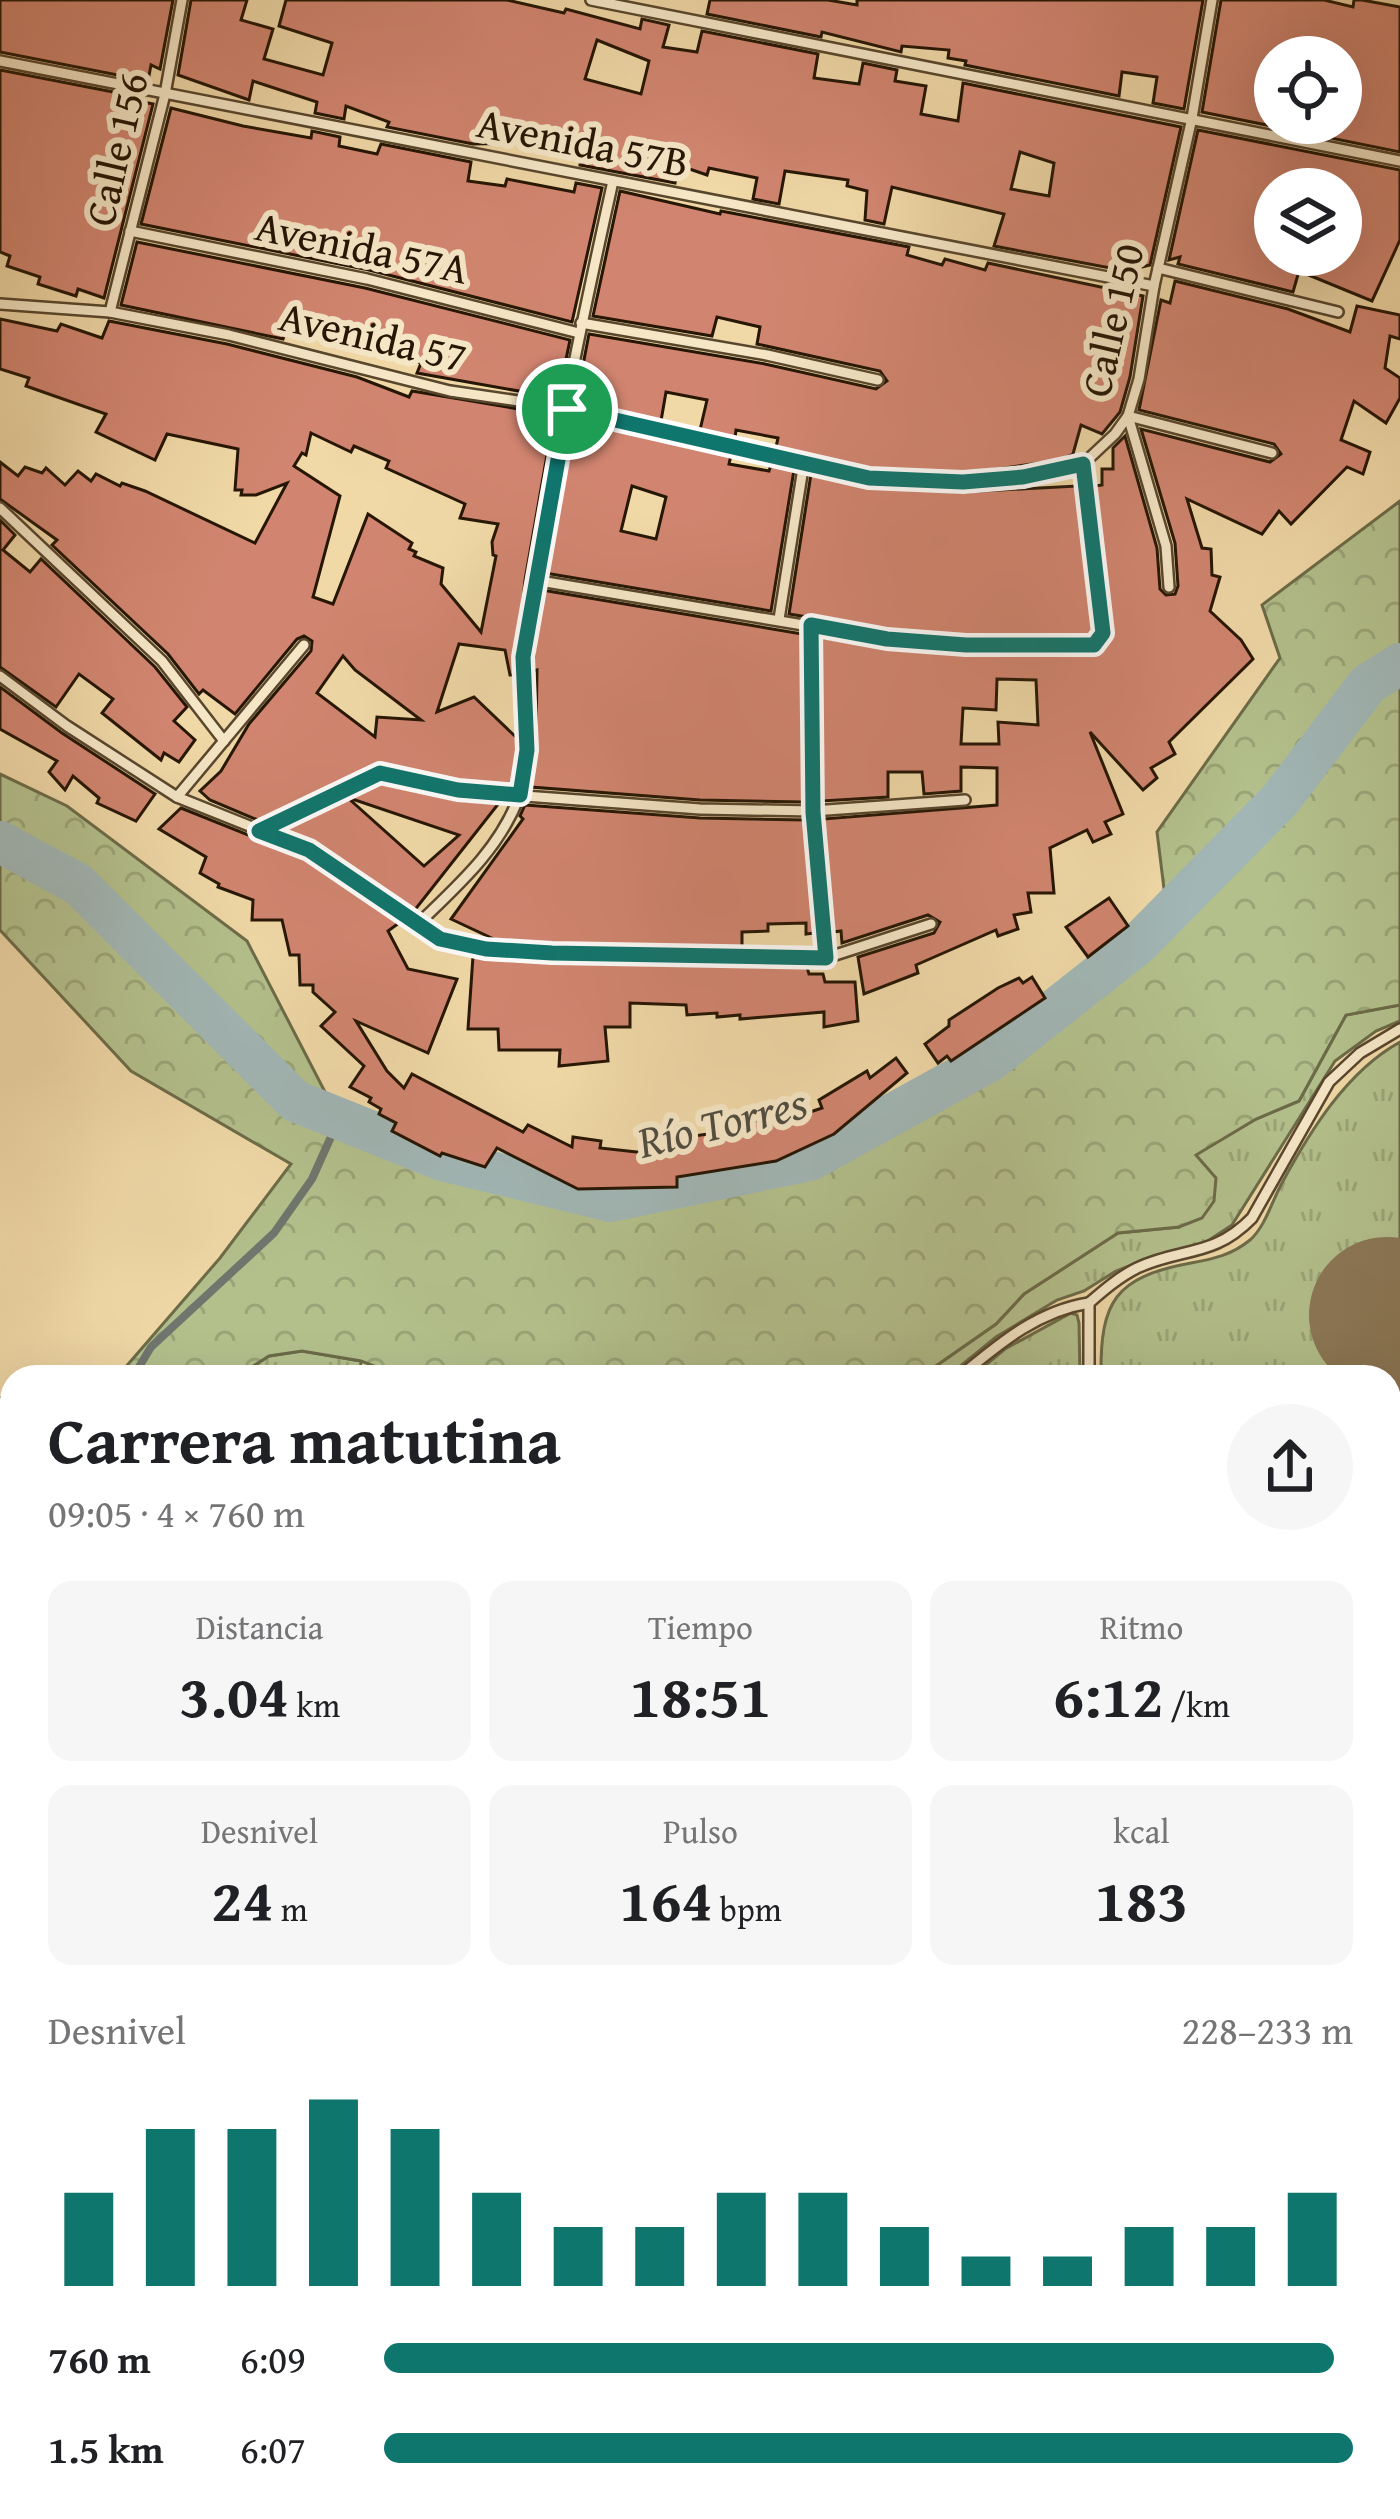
<!DOCTYPE html>
<html lang="es">
<meta charset="utf-8">
<style>
body{margin:0;font-family:"Gentium Book Plus",serif;background:#f6f6f6;color:#202124;height:100vh;display:flex;flex-direction:column;font-size:45px;white-space:nowrap}
*{box-sizing:border-box;margin:0}
p{font-size:39px;color:#757577}
.icon{flex:none;width:66px;height:66px;fill:none;stroke:currentColor;stroke-width:2;stroke-linecap:round;stroke-linejoin:round}
.map{position:relative;flex:1;overflow:hidden}
.drawer{position:absolute;left:0px;top:1365px;width:1401px;height:1155px;display:flex;flex-direction:column;background:#fff;border-radius:36px 36px 0 0;box-shadow:0 12px 48px #0002}
.drawer>*{flex:none}
.buttons{position:absolute;left:1254px;top:36px;display:grid;gap:24px}
.buttons a{display:grid;place-items:center;width:108px;height:108px;border-radius:50%;background:#fff;box-shadow:0 12px 48px #0002;font-size:60px}
.pin{position:absolute;display:grid;place-items:center;width:102px;height:102px;color:#fff;margin:-51px;border:6px solid #fff;border-radius:50%;box-shadow:0 3px 12px #0007}
.round{display:grid;place-items:center;flex:none;width:126px;height:126px;border-radius:63px;background:#f6f6f6}
.summary{display:flex;align-items:center;justify-content:space-between;height:204px;padding:0 48px}
h1{font-size:66px;font-weight:600;line-height:90px}
.metrics{display:grid;grid-template-columns:repeat(3,1fr);gap:18px;height:204px;padding:12px 48px}
.metrics div{display:grid;align-content:center;border-radius:24px;background:#f6f6f6;text-align:center}
.metrics b{font-size:60px;font-weight:600}
.metrics small{font-size:33px;font-weight:400}
.metrics p{font-size:33px}
.chart{height:336px;padding:24px 48px}
.chart p{display:flex;justify-content:space-between}
.chart svg{width:100%;height:216px;margin-top:12px;stroke:#0f766e;stroke-width:6}
ul{padding:0 48px;list-style:none;font-size:39px}
li{display:grid;grid-template-columns:192px 144px 1fr;align-items:center;height:90px}
li i{height:30px;border-radius:15px;background:#0f766e}
.map>svg:first-child{display:block}
.grass{fill:url(#grass-tufts);stroke:#6c6b48;stroke-width:3}
.forest{fill:url(#forest-crowns);stroke:#6c6b48;stroke-width:3}
.lines{fill:none;stroke-linecap:round;stroke-linejoin:round}
.stream{stroke:#70766e;stroke-width:8}
.river{stroke:#a1b6b5;stroke-width:42}
.taxiway{stroke:#8b7756;stroke-width:63}
.runway{stroke:#8b7756;stroke-width:156}
.building{fill:#d18570;stroke:#261604;stroke-width:3;fill-rule:evenodd}
.service-casing{stroke:#58462d;stroke-width:14}
.minor-casing{stroke:#58462d;stroke-width:22}
.service{stroke:#f5e6c6;stroke-width:9}
.minor{stroke:#f5e6c6;stroke-width:18}
.rail{stroke:#261604;stroke-width:8;stroke-dasharray:21 21;stroke-linecap:butt}
.route-casing{stroke:#fff;stroke-width:24}
.route{stroke:#0f766e;stroke-width:15}
.labels{text-anchor:middle;stroke-width:12;stroke-linejoin:round;paint-order:stroke}
.street-label{font-size:42px;fill:#261604;stroke:#f5e6c6}
.water-label{font-size:45px;font-style:italic;fill:#514e42;stroke:#f5e6c6}
</style>
<div class="map">
<svg width="1400" height="2519" viewBox="0 0 1400 2519">
<defs>
<pattern id="grass-tufts" width="24" height="20" patternUnits="userSpaceOnUse" patternTransform="scale(3)"><rect width="24" height="20" fill="#b3c08c"/><path d="M3 7l-1-3M5 7V3M7 7l1-3M15 17l-1-3M17 17v-4M19 17l1-3" fill="none" stroke="#9aa477"/></pattern>
<pattern id="forest-crowns" width="20" height="18" patternUnits="userSpaceOnUse" patternTransform="scale(3)"><rect width="20" height="18" fill="#b3c08c"/><path d="M2 6a3 3 0 1 1 6 0M12 15a3 3 0 1 1 6 0" fill="none" stroke="#9aa477"/></pattern>
</defs>
<rect width="100%" height="100%" fill="#f0d8a7"/>
<filter id="stains"><feTurbulence type="fractalNoise" baseFrequency=".00167" numOctaves="4"/><feColorMatrix values="0 0 0 0 .2 0 0 0 0 .09 0 0 0 0 .02 0 0 0 .5 -.17"/></filter>
<radialGradient id="worn" r=".72"><stop offset=".6" stop-color="#630" stop-opacity="0"/><stop offset="1" stop-color="#630" stop-opacity=".3"/></radialGradient>
<!-- grass -->
<g class="grass">
<polygon points="1400,1005 1400,1021 1376,1031 1335,1061 1232,1225 1203,1244 1142,1261 1116,1271 1084,1291 1057,1300 996,1337 947,1377 920,1377 996,1324 1024,1294 1118,1233 1179,1227 1195,1155 1256,1119 1299,1101 1346,1015"/>
<path d="M1400,1042V1268L1344,1265L1343,1356L1400,1361V1465L1389,1464V1377H1101C1100,1301 1115,1277 1191,1263C1213,1259 1232,1255 1250,1240C1265,1227 1272,1201 1282,1183C1310,1131 1347,1071 1400,1042Z"/>
<polygon points="1071,1313 1077,1315 1079,1323 1080,1377 971,1377 1005,1349"/>
<polygon points="302,1351 361,1361 360,1377 236,1377 269,1356"/>
<polygon points="1389,1513 1400,1514 1400,1785 1389,1784"/>
<polygon points="1389,1796 1400,1797 1400,2279 1389,2275"/>
<polygon points="738,2508 1140,2508 1136,2519 733,2519"/>
</g>
<!-- forest -->
<polygon class="forest" points="1400,501 1400,1005 1346,1015 1299,1101 1256,1119 1196,1155 1216,1178 1214,1201 1202,1218 1179,1227 1118,1233 1024,1294 996,1324 920,1377 402,1377 361,1361 302,1351 269,1356 236,1377 117,1377 220,1258 291,1164 131,1071 0,930 0,774 67,806 247,941 339,1119 442,1160 611,1201 810,1160 991,1060 1138,944 1167,913 1157,832 1280,658 1262,605"/>
<g class="lines">
<!-- stream -->
<g class="stream">
<polyline points="133,1377 151,1347 274,1233 312,1179 339,1119"/>
<polyline points="1389,2339 1400,2344"/>
</g>
<!-- river -->
<polyline class="river" points="0,842 78,884 295,1101 442,1160 611,1201 810,1160 991,1060 1138,944 1280,800 1368,684 1400,664"/>
<!-- taxiway -->
<polyline class="taxiway" points="1389,1491 1400,1492"/>
<!-- runway -->
<polyline class="runway" points="1387,1315 1400,1316"/>
</g>
<!-- building -->
<g class="building">
<polygon points="0,0 173,0 160,69 151,65 148,81 0,52"/>
<path d="M191,0H247L241,20L273,29L264,59L323,75L332,43L279,26L286,0H507L564,13L566,9L640,29L642,19L669,25L663,47L697,52L702,31L818,54L814,78L859,84L863,63L897,70L895,81L926,86L921,114L958,121L963,83L1181,127L1150,265L1126,271L994,246L1004,214L892,187L884,224L865,220L867,191L847,186L848,180L785,171L779,204L753,199L757,178L709,168L707,175L678,165L675,183L580,165L582,151L532,143L473,144L387,127L389,122L346,106L344,119L315,113L317,102L253,81L249,100L178,75ZM597,40L649,61L641,94L585,79ZM1020,152L1054,163L1049,196L1011,189Z"/>
<polygon points="710,0 828,0 857,5 857,0 1203,0 1184,109 1153,103 1157,77 1122,72 1119,96 965,65 966,61 948,58 949,50 902,46 901,52 822,32 821,37 707,14"/>
<path d="M1221,0H1324L1353,7L1354,0H1362L1400,7V152L1202,112ZM1275,57H1344L1341,123H1275Z"/>
<polygon points="0,70 144,98 143,102 153,104 104,298 78,289 76,296 38,284 40,277 7,266 10,256 0,252"/>
<polygon points="171,108 243,126 311,138 312,131 340,137 339,146 377,154 381,144 471,162 468,181 505,186 507,179 574,192 576,183 602,188 572,322 369,270 141,224"/>
<path d="M1198,130L1400,170V240L1372,301L1299,271L1293,292L1178,264L1180,257L1169,260ZM1275,189H1341V255H1275Z"/>
<polygon points="620,191 720,214 721,211 909,247 907,255 942,265 945,259 985,270 988,263 1143,296 1130,377 1120,412 1102,434 1081,425 1073,454 1060,460 963,474 870,469 776,447 778,438 736,430 735,438 700,430 707,400 666,392 661,421 576,401 589,334 765,364 876,389 887,381 880,371 757,344 760,327 717,317 712,336 593,316"/>
<polygon points="137,242 365,288 570,340 558,398 417,373 421,363 288,326 283,339 121,305"/>
<path d="M1175,281L1288,309L1350,332L1357,306L1400,315V339L1390,336L1385,368L1400,378V398L1386,423L1354,401L1341,440L1370,452L1363,474L1347,467L1291,524L1279,511L1262,534L1187,499L1202,548L1211,549L1212,575L1220,577L1210,611L1241,640L1253,659L1169,742L1175,754L1151,768L1157,778L1143,790L1090,732L1123,814L1105,822L1111,834L1093,842L1087,830L1050,848L1054,893H1028L1031,912L1014,915L1018,929L998,936L996,930L916,965L918,973L864,994L858,957L934,933L940,922L928,915L842,943L841,931L833,932L823,819L997,805V768L961,767V791L924,794L922,772H888V797L822,801L820,637L886,648L966,654L1099,652L1112,632L1095,486L1102,485V469H1113V448L1125,436L1157,548L1160,589L1166,595L1175,594L1178,586L1175,543L1141,429L1270,462L1281,454L1274,444L1139,410L1161,300L1170,303ZM997,679L1036,680L1038,725L998,722L999,744H961L963,708L996,710Z"/>
<path d="M0,319L57,331L61,324L102,338L109,321L227,344L357,377L409,397L412,391L554,415L525,580L515,675H510L505,650L459,644L437,712L474,697L518,739L513,786L459,782L381,764L260,821L210,800L200,791L221,771L249,724L311,651L312,641L304,636L297,639L235,714L203,690L199,694L168,654L52,545L57,540L0,499V462L18,476L25,467L42,473L46,468L65,485L78,471L91,481L96,474L120,486L122,483L145,491L255,543L287,483L256,495H241L242,490H235L238,449L167,434L155,460L96,432L106,414L26,386L29,378L0,369ZM311,433L351,452L354,446L389,461L386,468L465,504L460,518L498,524L492,542L493,555L496,556L481,632L441,584L443,568L414,556L416,552L409,549L412,543L368,514L333,604L313,597L340,496L294,466L302,453L306,455ZM343,656L355,670L421,720L377,717L375,737L317,693Z"/>
<path d="M572,418L731,455L729,464L769,471L771,465L794,470L771,611L545,573ZM632,486L666,497L656,539L621,531Z"/>
<polygon points="811,474 868,487 963,492 1077,486 1094,630 1090,636 966,636 888,630 789,614"/>
<polygon points="0,520 15,535 3,550 30,572 41,559 155,667 187,707 174,721 195,740 179,762 164,753 161,760 102,713 113,699 79,674 56,707 0,667"/>
<polygon points="542,590 802,634 804,802 700,800 531,787 536,740 537,670 533,671 533,662"/>
<polygon points="0,687 62,733 155,794 136,821 97,803 99,798 73,776 65,790 49,772 57,761 0,729"/>
<polygon points="381,782 456,800 499,803 414,911 314,842 283,830 348,798 424,866 459,835 349,798"/>
<polygon points="525,805 700,818 805,820 815,933 806,934 806,923 768,924 768,931 742,932 742,947 552,944 498,941 451,919 523,819 520,816"/>
<polygon points="181,808 305,858 399,923 388,931 408,969 457,979 428,1053 356,1021 387,1071 404,1088 412,1074 523,1132 528,1125 572,1147 573,1137 601,1141 600,1148 646,1153 645,1145 695,1141 694,1136 722,1132 721,1123 749,1118 750,1123 764,1119 766,1127 822,1108 819,1100 867,1071 870,1078 896,1058 907,1073 834,1134 776,1161 677,1177 677,1187 578,1189 497,1148 485,1167 442,1153 440,1156 392,1131 396,1123 379,1114 381,1109 369,1102 371,1098 350,1087 364,1066 321,1026 335,1012 313,992 313,985 300,985 299,955 290,955 282,920 252,920 253,900 218,887 219,884 200,873 206,857 159,829"/>
<polygon points="1109,898 1128,926 1088,957 1066,927"/>
<polygon points="473,956 552,962 807,967 809,974 823,974 825,982 855,982 858,1021 824,1027 824,1012 740,1019 740,1015 717,1017 717,1013 687,1015 686,1005 630,1003 630,1027 605,1027 608,1061 559,1066 560,1050 499,1050 498,1029 468,1029"/>
<polygon points="1032,977 1045,998 951,1061 947,1056 938,1063 925,1044 949,1026 949,1020 998,988 1019,978 1023,983"/>
</g>
<g class="lines">
<defs>
<g id="service">
<polyline points="591,0 1400,161"/>
<polyline points="0,61 1154,286"/>
<polyline points="130,231 367,279 579,333"/>
<polyline points="1158,268 1338,312"/>
<polyline points="0,304 110,312 229,335 450,391 567,408 869,478 963,483 1023,477 1083,464 1115,434 1128,416 1139,379 1154,286 1192,118 1212,0"/>
<polyline points="110,312 165,94 182,0"/>
<polyline points="581,323 767,355 878,380"/>
<polyline points="1128,416 1166,546 1169,587"/>
<polyline points="1128,416 1272,453"/>
<polyline points="0,508 162,661 224,741"/>
<polyline points="534,580 887,639 966,645 1094,645 1103,633 1083,464"/>
<polyline points="779,619 804,462"/>
<polyline points="811,625 813,811 826,958"/>
<polyline points="0,676 67,726 177,797 309,850 439,939 486,949 552,953 826,958 931,924"/>
<polyline points="177,797 304,645"/>
<polyline points="259,831 380,773 458,791 700,809 813,811 965,800"/>
<path d="M417,925C458,885 498,851 519,797C538,747 518,693 525,642C547,487 579,334 613,181"/>
<path d="M959,1377C999,1344 1037,1311 1089,1303"/>
<path d="M1089,1377V1303C1104,1290 1119,1277 1137,1268C1182,1247 1213,1258 1252,1218L1329,1082L1360,1053L1400,1029"/>
<polyline points="1389,1790 1400,1791"/>
<polyline points="0,2508 12,2480"/>
<polyline points="490,2508 514,2519"/>
<polyline points="138,2519 143,2508"/>
<polyline points="263,2519 265,2508"/>
</g>
<g id="minor">
<polyline points="0,1407 12,1411"/>
<polyline points="0,1617 12,1606"/>
<polyline points="0,1942 12,1947"/>
<polyline points="1335,2508 1361,2519"/>
<polyline points="400,2519 402,2508"/>
</g>
</defs>
<!-- service casing -->
<use href="#service" class="service-casing"/>
<!-- minor casing -->
<use href="#minor" class="minor-casing"/>
<!-- service -->
<use href="#service" class="service"/>
<!-- minor -->
<use href="#minor" class="minor"/>
<!-- rail -->
<g class="rail">
<polyline points="0,1597 12,1622"/>
<polyline points="1280,2508 1304,2519"/>
</g>
</g>
<g class="lines">
<defs>
<polygon id="route" points="567,409 869,478 963,482 1023,477 1083,464 1103,633 1094,645 966,645 887,639 811,625 813,812 826,958 552,953 486,949 440,939 309,850 259,831 380,773 458,790 520,795 527,750 523,657"/>
</defs>
<!-- route casing -->
<use href="#route" class="route-casing"/>
<!-- route -->
<use href="#route" class="route"/>
</g>
<g class="labels">
<!-- street labels -->
<g class="street-label">
<text transform="translate(583 142) rotate(11)" y="15">Avenida 57B</text>
<text transform="translate(116 149) rotate(-77)" y="15">Calle 156</text>
<text transform="translate(362 247) rotate(12)" y="15">Avenida 57A</text>
<text transform="translate(1112 320) rotate(-77)" y="15">Calle 150</text>
<text transform="translate(373 336) rotate(13)" y="15">Avenida 57</text>
</g>
<!-- water labels -->
<g class="water-label">
<text transform="translate(722 1122) rotate(-14)" y="16">Río Torres</text>
</g>
</g>
<rect width="100%" height="100%" filter="url(#stains)"/>
<rect width="100%" height="100%" fill="url(#worn)"/>
</svg>
<div class="buttons">
<a><svg class="icon" aria-label="locate" viewBox="0 0 24 24"><circle cx="12" cy="12" r="6"/><path d="M12 2v4M12 18v4M2 12h4M18 12h4"/></svg></a>
<a><svg class="icon" aria-label="layers" viewBox="0 0 24 24"><path d="M12 4l9 5-9 5-9-5zM3 14l9 5 9-5"/></svg></a>
</div>
<div class="pin" style="left:567px;top:409px;background:#1e9e55"><svg class="icon" aria-label="arrive" viewBox="0 0 24 24"><path d="M6 21V4h12l-3 4 3 4H6"/></svg></div>
<section class="drawer">
<div class="summary"><div><h1>Carrera matutina</h1><p>09:05 · 4 × 760 m</p></div><a class="round"><svg class="icon" aria-label="share" viewBox="0 0 24 24"><path d="M12 15V3M7 8l5-5 5 5M5 13v7h14v-7"/></svg></a></div>
<div class="metrics">
<div><p>Distancia</p><b>3.04<small> km</small></b></div>
<div><p>Tiempo</p><b>18:51</b></div>
<div><p>Ritmo</p><b>6:12<small> /km</small></b></div>
</div>
<div class="metrics">
<div><p>Desnivel</p><b>24<small> m</small></b></div>
<div><p>Pulso</p><b>164<small> bpm</small></b></div>
<div><p>kcal</p><b>183</b></div>
</div>
<div class="chart"><p><span>Desnivel</span>228–233 m</p>
<svg viewBox="0 0 160 44" preserveAspectRatio="none"><path d="M5 44V25M15 44V12M25 44V12M35 44V6M45 44V12M55 44V25M65 44V32M75 44V32M85 44V25M95 44V25M105 44V32M115 44V38M125 44V38M135 44V32M145 44V32M155 44V25"/></svg>
</div>
<ul>
<li><b>760 m</b>6:09<i style="width:98%"></i></li>
<li><b>1.5 km</b>6:07<i style="width:100%"></i></li>
</ul>
</section>
</div>
